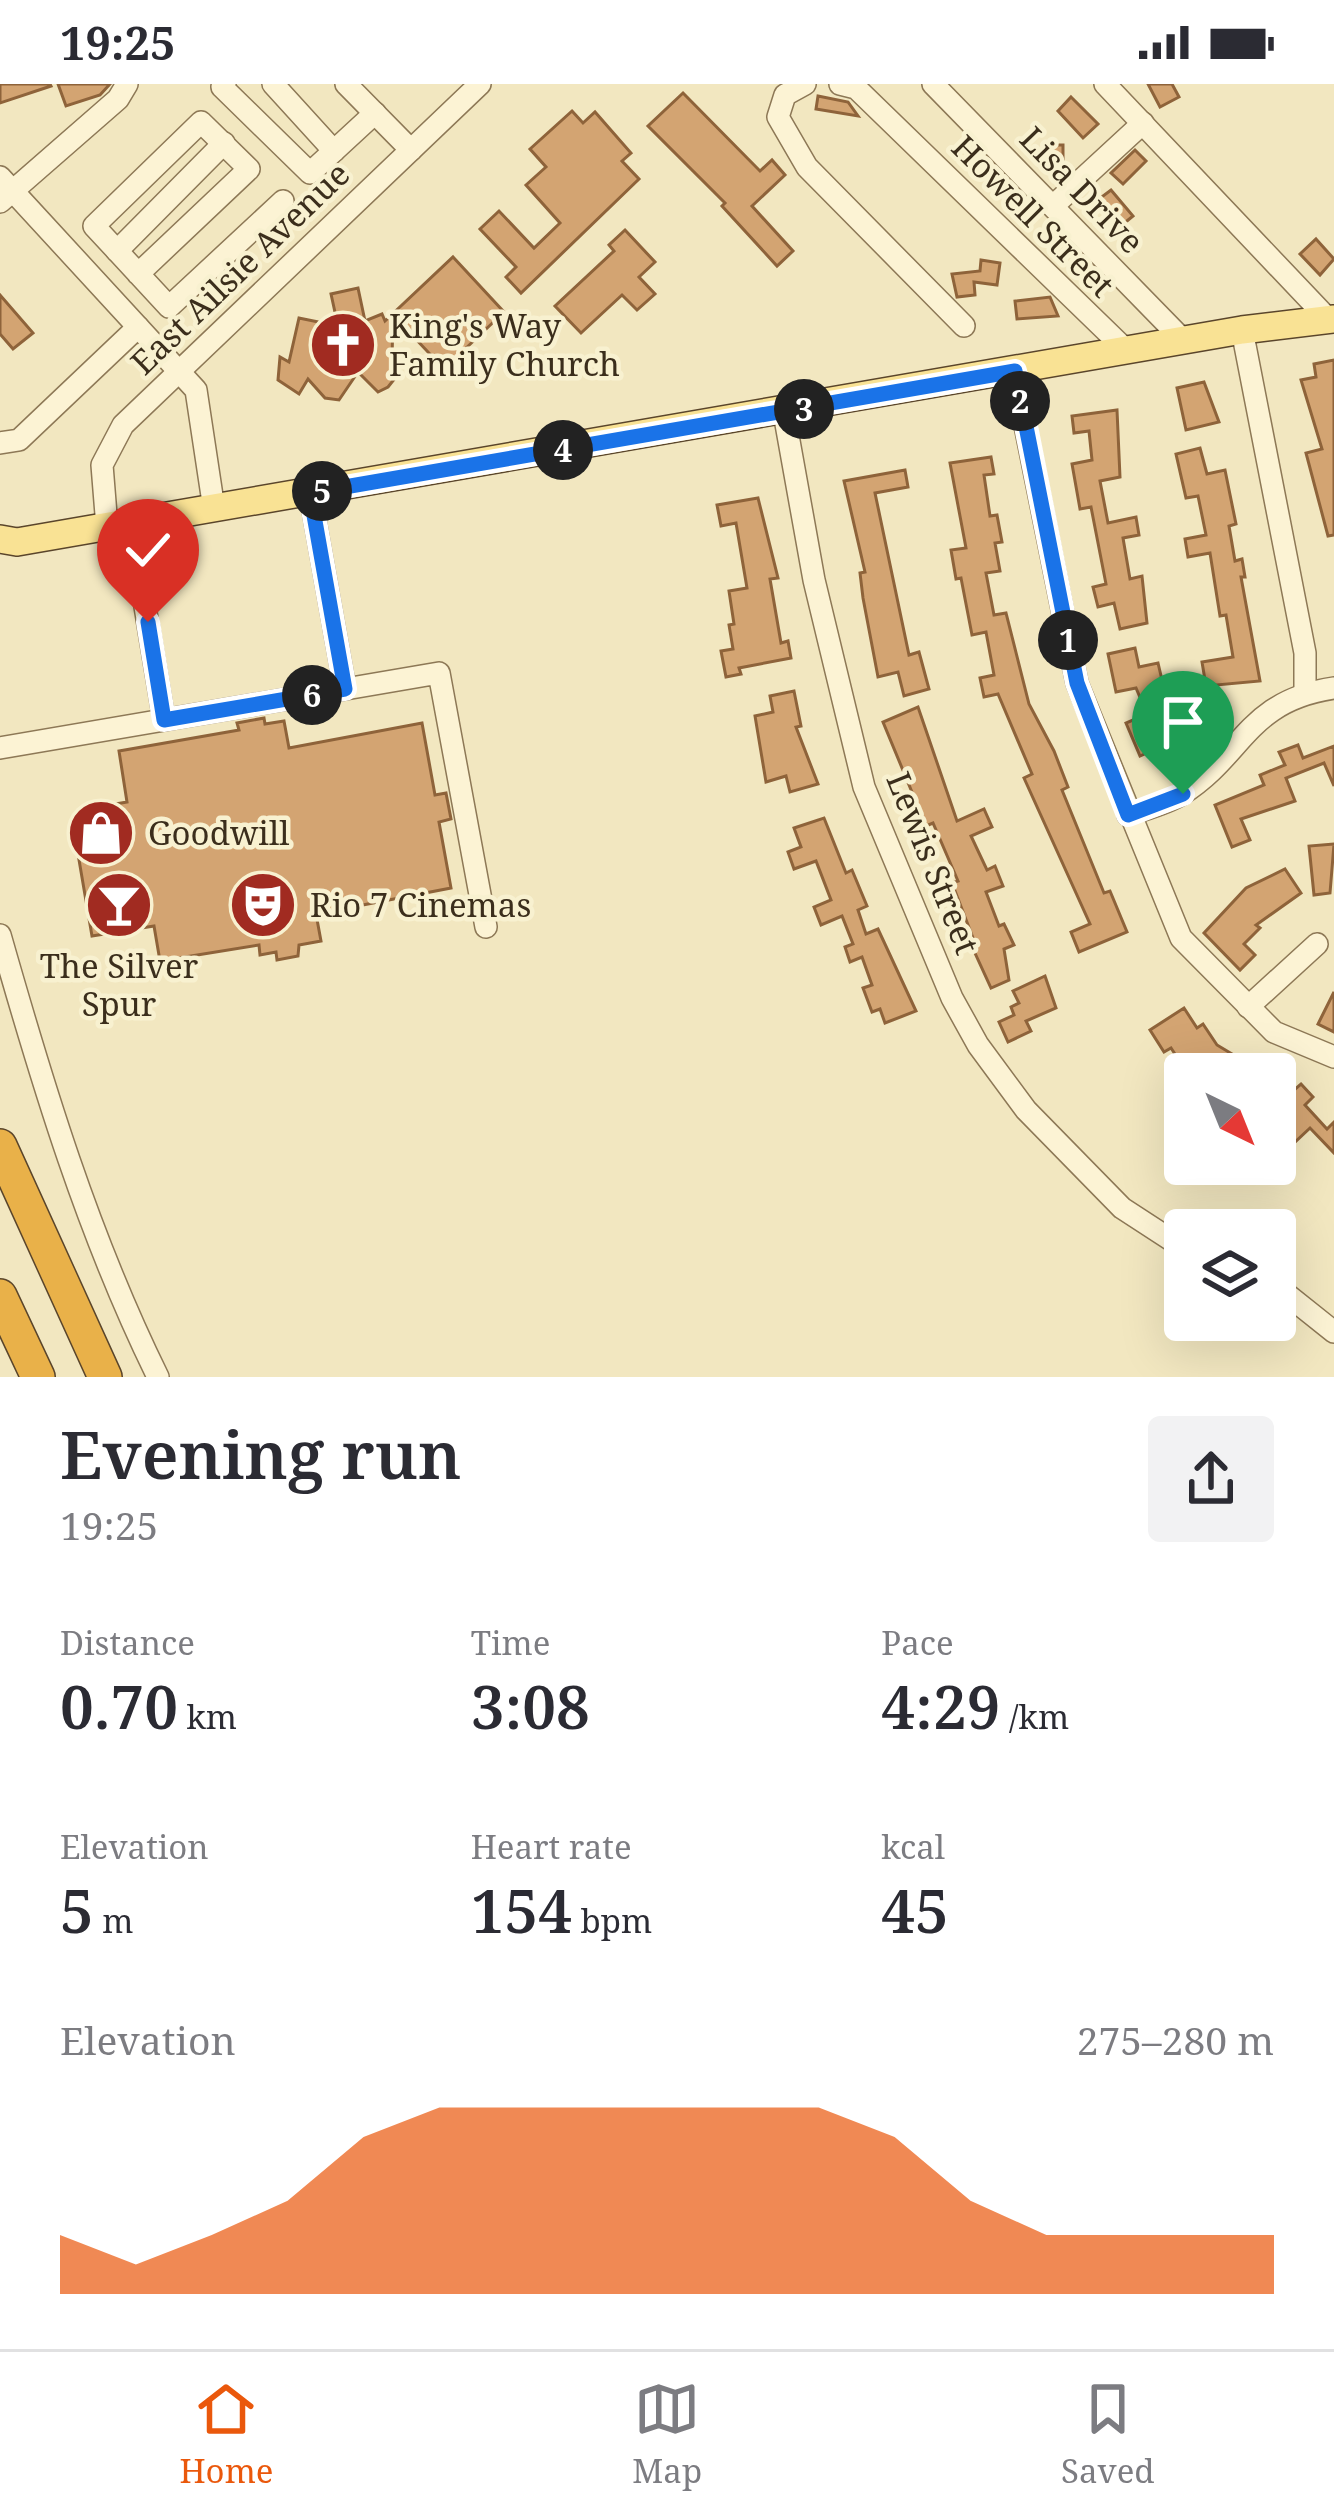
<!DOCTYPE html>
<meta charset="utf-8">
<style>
body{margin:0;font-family:"Noto Serif",serif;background:#f2f2f3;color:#2b2b33;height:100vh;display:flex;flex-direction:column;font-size:45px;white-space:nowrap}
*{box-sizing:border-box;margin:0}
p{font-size:39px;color:#7c7c81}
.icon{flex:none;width:66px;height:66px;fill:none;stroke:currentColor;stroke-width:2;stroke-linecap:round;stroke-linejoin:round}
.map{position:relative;height:1293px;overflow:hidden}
.details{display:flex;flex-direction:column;background:#fff;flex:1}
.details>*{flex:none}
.needle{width:78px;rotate:137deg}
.tools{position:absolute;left:1164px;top:969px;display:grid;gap:24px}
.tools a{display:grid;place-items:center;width:132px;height:132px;border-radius:12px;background:#fff;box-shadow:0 12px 48px #0002;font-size:60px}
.pin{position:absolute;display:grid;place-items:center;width:102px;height:102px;color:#fff;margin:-123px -51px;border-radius:50% 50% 50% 0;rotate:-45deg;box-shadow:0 0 12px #0007}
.pin .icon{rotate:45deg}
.km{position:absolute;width:60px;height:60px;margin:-30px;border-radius:50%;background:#222;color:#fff;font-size:33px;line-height:60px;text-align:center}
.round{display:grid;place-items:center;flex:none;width:126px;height:126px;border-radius:12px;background:#f2f2f3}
.headline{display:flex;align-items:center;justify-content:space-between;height:204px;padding:0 60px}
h1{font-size:66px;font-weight:600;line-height:90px}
.stats{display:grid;grid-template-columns:repeat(3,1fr);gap:18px;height:204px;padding:12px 60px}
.stats div{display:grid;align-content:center}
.stats b{font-size:60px;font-weight:600}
.stats small{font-size:33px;font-weight:400}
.stats p{font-size:33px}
.chart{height:336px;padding:24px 60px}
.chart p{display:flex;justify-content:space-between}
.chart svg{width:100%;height:216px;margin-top:12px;fill:#ea580c;opacity:.7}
.status{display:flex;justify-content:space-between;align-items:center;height:84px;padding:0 60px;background:#fff;direction:ltr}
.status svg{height:33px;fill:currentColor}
.menu{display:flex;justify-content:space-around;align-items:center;height:168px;border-top:3px solid #e1e1e2;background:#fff;font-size:33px;color:#7c7c81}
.menu a{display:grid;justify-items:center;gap:6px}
.menu .selected{color:#ea580c}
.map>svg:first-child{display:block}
.building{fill:#d3a472;stroke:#8e633a;stroke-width:3}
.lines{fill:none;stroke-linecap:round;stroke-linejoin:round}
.minor-casing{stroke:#8d7856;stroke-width:24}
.major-casing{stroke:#5a452b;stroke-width:30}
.highway-casing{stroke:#5a452b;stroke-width:36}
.minor{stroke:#fcf3d4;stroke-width:21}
.major{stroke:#f9e294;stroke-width:27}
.highway{stroke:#e9b149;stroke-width:33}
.route-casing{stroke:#fff;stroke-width:24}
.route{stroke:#1a73e8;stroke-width:15}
.labels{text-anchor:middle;stroke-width:9;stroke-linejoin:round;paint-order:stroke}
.street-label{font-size:33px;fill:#3b2e1c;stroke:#f8f1d0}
.poi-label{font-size:33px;fill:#3b2e1c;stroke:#f8f1d0;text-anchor:start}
</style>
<div class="status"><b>19:25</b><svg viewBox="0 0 49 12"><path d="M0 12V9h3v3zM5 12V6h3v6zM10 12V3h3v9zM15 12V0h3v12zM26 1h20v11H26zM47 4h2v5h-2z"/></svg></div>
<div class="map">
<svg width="1334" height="1293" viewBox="0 0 1334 1293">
<rect width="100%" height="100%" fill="#f2e7c0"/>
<!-- building -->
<g class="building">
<polygon points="0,0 50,0 51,2 0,19"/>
<polygon points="58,0 110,0 100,11 66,22"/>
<polygon points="1148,0 1172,0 1179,13 1160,23"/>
<polygon points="683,9 760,87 772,76 785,91 752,122 793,167 777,182 722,122 725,119 648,42"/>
<polygon points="818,12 848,18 858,32 816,25"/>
<polygon points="1071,13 1098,40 1083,54 1058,27"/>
<polygon points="572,27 583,39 595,28 631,69 622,77 639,95 521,209 506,193 516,183 480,145 499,127 534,164 560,139 526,101 546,83 530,65"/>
<polygon points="1043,61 1063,61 1063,81 1044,82"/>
<polygon points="1135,66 1146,77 1123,100 1111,89"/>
<polygon points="1111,106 1133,132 1116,146 1095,118"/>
<polygon points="625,146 655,178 639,193 655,210 637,226 622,211 581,249 555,222 614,167 609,161"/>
<polygon points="1316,155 1334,175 1320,191 1300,170"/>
<polygon points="453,173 504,228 444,285 393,231 392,276 400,288 388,303 378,308 358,288 339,316 325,314 308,295 299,310 278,296 280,273 289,278 299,234 338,242 331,210 358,204 365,237 382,230 385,237"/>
<polygon points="981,176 1000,179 997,201 974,198 975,211 957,213 952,190 980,187"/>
<polygon points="0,211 33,249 13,265 0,250"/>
<polygon points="1050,213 1058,232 1017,235 1015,217"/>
<polygon points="1334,276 1334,451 1328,452 1306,369 1322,365 1301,296 1316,293 1314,280"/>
<polygon points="1204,298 1219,338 1186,346 1177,304"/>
<polygon points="1117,326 1120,393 1100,397 1108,439 1136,433 1139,451 1123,454 1130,495 1142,492 1147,539 1120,545 1114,519 1098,523 1093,503 1106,500 1091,423 1080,425 1072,380 1092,376 1089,347 1074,349 1072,332"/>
<polygon points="1200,364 1207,390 1225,386 1236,440 1229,442 1235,477 1242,475 1245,493 1241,493 1260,597 1206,602 1202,578 1233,573 1226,531 1220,532 1210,469 1188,473 1185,455 1206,451 1198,412 1186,414 1176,370"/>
<polygon points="991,373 994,390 984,391 990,432 997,431 1002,458 995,459 1000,487 986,489 994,531 1006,529 1029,620 1054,667 1068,703 1062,706 1104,809 1110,807 1127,848 1079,868 1071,848 1090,840 1024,694 1032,690 998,610 984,613 980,594 994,591 986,548 972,551 961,494 956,495 951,466 966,464 950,379"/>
<polygon points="905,386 908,403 875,409 909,571 919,568 929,605 904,612 898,588 878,593 863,514 860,489 865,488 844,397"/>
<polygon points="758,414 778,494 770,495 781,559 788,557 791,574 739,584 741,590 726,593 721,567 733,565 729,541 734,540 729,507 747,504 736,439 721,442 717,421"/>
<polygon points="1135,564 1139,583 1158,579 1166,613 1173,610 1183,632 1163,640 1171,658 1140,672 1126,639 1147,630 1136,604 1116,608 1108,570"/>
<polygon points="794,607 801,642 796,643 818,700 790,708 786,692 766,698 755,632 773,628 770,612"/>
<polygon points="918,623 957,737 984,725 992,743 971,752 987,786 995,782 1003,802 986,808 999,842 1004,840 1014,861 1004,865 1009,896 991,904 969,856 973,854 952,799 958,797 933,739 926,742 883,638"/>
<polygon points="264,634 265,640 284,637 289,664 422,639 435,711 446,709 451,735 439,738 451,804 316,830 321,857 299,861 298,872 277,876 276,868 260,871 259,861 160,877 154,842 92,852 78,770 88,768 81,726 127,718 119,667 239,646 237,639"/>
<polygon points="1298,661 1303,674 1334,662 1334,702 1324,679 1286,694 1295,717 1241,735 1250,756 1232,763 1215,721 1264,701 1260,691 1285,681 1279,668"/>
<polygon points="824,734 846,789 852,786 867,822 858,826 866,850 878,845 916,927 885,939 880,925 872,928 863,904 872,901 862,873 850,878 845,863 853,860 842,832 821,841 814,823 831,816 816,777 794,785 788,768 801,763 794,744"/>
<polygon points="1334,760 1330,809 1314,811 1309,762"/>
<polygon points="1285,785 1301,809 1256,841 1260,844 1244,860 1255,871 1240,886 1204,849 1246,804"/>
<polygon points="1045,892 1056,924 1026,937 1031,947 1008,958 999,938 1014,931 1011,923 1019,919 1013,907"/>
<polygon points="1334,908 1334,948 1318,940"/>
<polygon points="1184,924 1197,944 1203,940 1217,961 1232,970 1220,981 1228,990 1188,990 1171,964 1164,968 1150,946"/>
<polygon points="1301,1000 1313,1013 1305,1021 1327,1045 1334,1038 1334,1069 1310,1044 1295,1058 1275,1036 1275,1001 1286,1013"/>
</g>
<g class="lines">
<defs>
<g id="minor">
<polyline points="225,0 222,3 310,89 375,29"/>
<polyline points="273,0 334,67"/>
<polyline points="346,0 411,66"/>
<polyline points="805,0 785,11 778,33 807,83 964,242"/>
<polyline points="840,0 856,4 1127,267"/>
<polyline points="933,0 1184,257"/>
<polyline points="1105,0 1329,236"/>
<polyline points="0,93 196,306 214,425"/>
<polyline points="0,118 118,15 127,0"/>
<polyline points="1053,122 1143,39"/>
<polyline points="117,167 224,59"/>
<polyline points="138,190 249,85 201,38 94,142 169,223 283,117"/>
<polyline points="1242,246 1305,569 1305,608"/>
<polyline points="1014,287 1077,599 1181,854 1274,948 1334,973"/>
<polyline points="784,329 814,496 864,703 952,914 978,961 1026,1026 1122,1124 1185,1165"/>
<polyline points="0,359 19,356 138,243"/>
<polyline points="310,409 345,605"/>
<polyline points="131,439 164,636"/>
<polyline points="107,443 102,381 123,341 480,0"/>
<polyline points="0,664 439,589 486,843"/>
<path d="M1128,731C1145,725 1166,720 1182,710C1244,671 1246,617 1334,604"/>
<path d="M0,851C43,1002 88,1151 158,1293"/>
<polyline points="1248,923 1317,860"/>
<polyline points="1275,1201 1334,1248"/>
</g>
<polyline id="major" points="0,455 17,458 1242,246 1334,235"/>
<g id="highway">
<polyline points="0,1062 105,1293"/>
<polyline points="0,1212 38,1293"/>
</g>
</defs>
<!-- minor casing -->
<use href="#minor" class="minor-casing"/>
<!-- major casing -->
<use href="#major" class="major-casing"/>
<!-- highway casing -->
<use href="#highway" class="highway-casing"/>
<!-- minor -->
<use href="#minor" class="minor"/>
<!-- major -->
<use href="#major" class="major"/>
<!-- highway -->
<use href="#highway" class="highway"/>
</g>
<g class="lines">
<defs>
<polyline id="route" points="148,538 164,636 345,605 310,409 1015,287 1077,599 1128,731 1183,710"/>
</defs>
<!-- route casing -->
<use href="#route" class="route-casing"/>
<!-- route -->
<use href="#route" class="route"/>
</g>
<!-- icons -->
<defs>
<symbol id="church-disc" viewBox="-11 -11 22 22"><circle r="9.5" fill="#a12b21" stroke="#f8f1d0"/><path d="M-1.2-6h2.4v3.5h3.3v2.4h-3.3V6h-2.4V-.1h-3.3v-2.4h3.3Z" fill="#fff"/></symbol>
<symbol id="shop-disc" viewBox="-11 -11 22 22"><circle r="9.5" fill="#a12b21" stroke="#f8f1d0"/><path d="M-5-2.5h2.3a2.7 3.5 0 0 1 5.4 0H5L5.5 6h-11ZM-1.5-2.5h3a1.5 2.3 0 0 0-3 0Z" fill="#fff"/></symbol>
<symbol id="bar-disc" viewBox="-11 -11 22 22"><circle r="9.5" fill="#a12b21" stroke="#f8f1d0"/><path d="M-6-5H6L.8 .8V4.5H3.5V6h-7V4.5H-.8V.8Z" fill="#fff"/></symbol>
<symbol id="theatre-disc" viewBox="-11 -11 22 22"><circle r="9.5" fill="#a12b21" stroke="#f8f1d0"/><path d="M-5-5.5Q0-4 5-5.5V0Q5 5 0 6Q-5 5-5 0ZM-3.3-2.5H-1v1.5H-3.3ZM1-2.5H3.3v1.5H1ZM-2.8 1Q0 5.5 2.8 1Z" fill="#fff"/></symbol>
</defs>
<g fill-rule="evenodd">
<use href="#church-disc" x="305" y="223" width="76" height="76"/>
<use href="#shop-disc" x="63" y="711" width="76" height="76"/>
<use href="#bar-disc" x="81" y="783" width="76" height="76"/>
<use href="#theatre-disc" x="225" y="783" width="76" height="76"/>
</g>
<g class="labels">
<!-- street labels -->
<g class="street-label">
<text transform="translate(1082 106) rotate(46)" y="12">Lisa Drive</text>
<text transform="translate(1033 132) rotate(45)" y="12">Howell Street</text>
<text transform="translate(240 184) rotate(-44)" y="12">East Ailsie Avenue</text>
<text transform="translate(933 779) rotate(68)" y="12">Lewis Street</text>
</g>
<!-- poi labels -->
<g class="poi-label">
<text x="389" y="254">King's Way<tspan x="389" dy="38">Family Church</tspan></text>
<text x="148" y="761">Goodwill</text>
<text x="310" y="833">Rio 7 Cinemas</text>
<text x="119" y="894" text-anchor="middle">The Silver<tspan x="119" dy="38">Spur</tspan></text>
</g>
</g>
</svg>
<div class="tools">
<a><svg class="needle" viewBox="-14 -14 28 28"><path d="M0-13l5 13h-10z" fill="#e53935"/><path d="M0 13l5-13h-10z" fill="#7c7c81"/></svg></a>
<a><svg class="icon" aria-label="layers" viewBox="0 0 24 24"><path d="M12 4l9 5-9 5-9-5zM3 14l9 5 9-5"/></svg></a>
</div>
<div class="pin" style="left:1183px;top:710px;background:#1e9e55"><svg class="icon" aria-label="arrive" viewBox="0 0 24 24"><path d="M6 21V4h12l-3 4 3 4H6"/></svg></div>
<div class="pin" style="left:148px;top:538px;background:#d93025"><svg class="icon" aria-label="check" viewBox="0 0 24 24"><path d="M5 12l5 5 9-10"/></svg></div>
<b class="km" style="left:1068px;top:556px">1</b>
<b class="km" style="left:1020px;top:317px">2</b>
<b class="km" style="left:804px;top:325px">3</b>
<b class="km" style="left:563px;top:366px">4</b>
<b class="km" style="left:322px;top:407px">5</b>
<b class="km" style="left:312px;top:611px">6</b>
</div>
<section class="details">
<div class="headline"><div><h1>Evening run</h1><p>19:25</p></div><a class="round"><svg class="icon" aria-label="share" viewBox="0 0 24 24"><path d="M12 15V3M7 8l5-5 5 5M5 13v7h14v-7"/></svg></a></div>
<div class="stats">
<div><p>Distance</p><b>0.70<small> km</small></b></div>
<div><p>Time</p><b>3:08</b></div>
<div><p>Pace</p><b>4:29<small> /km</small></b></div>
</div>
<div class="stats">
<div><p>Elevation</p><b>5<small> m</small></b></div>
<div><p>Heart rate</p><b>154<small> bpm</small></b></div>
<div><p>kcal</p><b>45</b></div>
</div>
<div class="chart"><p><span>Elevation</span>275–280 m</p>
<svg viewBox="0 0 160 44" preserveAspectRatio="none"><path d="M0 44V32L10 38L20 32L30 25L40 12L50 6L60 6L70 6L80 6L90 6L100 6L110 12L120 25L130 32L140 32L150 32L160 32V44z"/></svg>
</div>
</section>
<nav class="menu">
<a class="selected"><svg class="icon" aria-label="home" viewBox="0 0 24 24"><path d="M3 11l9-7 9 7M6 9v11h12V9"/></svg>Home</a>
<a><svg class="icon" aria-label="map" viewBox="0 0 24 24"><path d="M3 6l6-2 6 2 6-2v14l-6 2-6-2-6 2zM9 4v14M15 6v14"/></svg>Map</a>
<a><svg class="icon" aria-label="saved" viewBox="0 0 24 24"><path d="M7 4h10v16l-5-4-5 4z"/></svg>Saved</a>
</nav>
